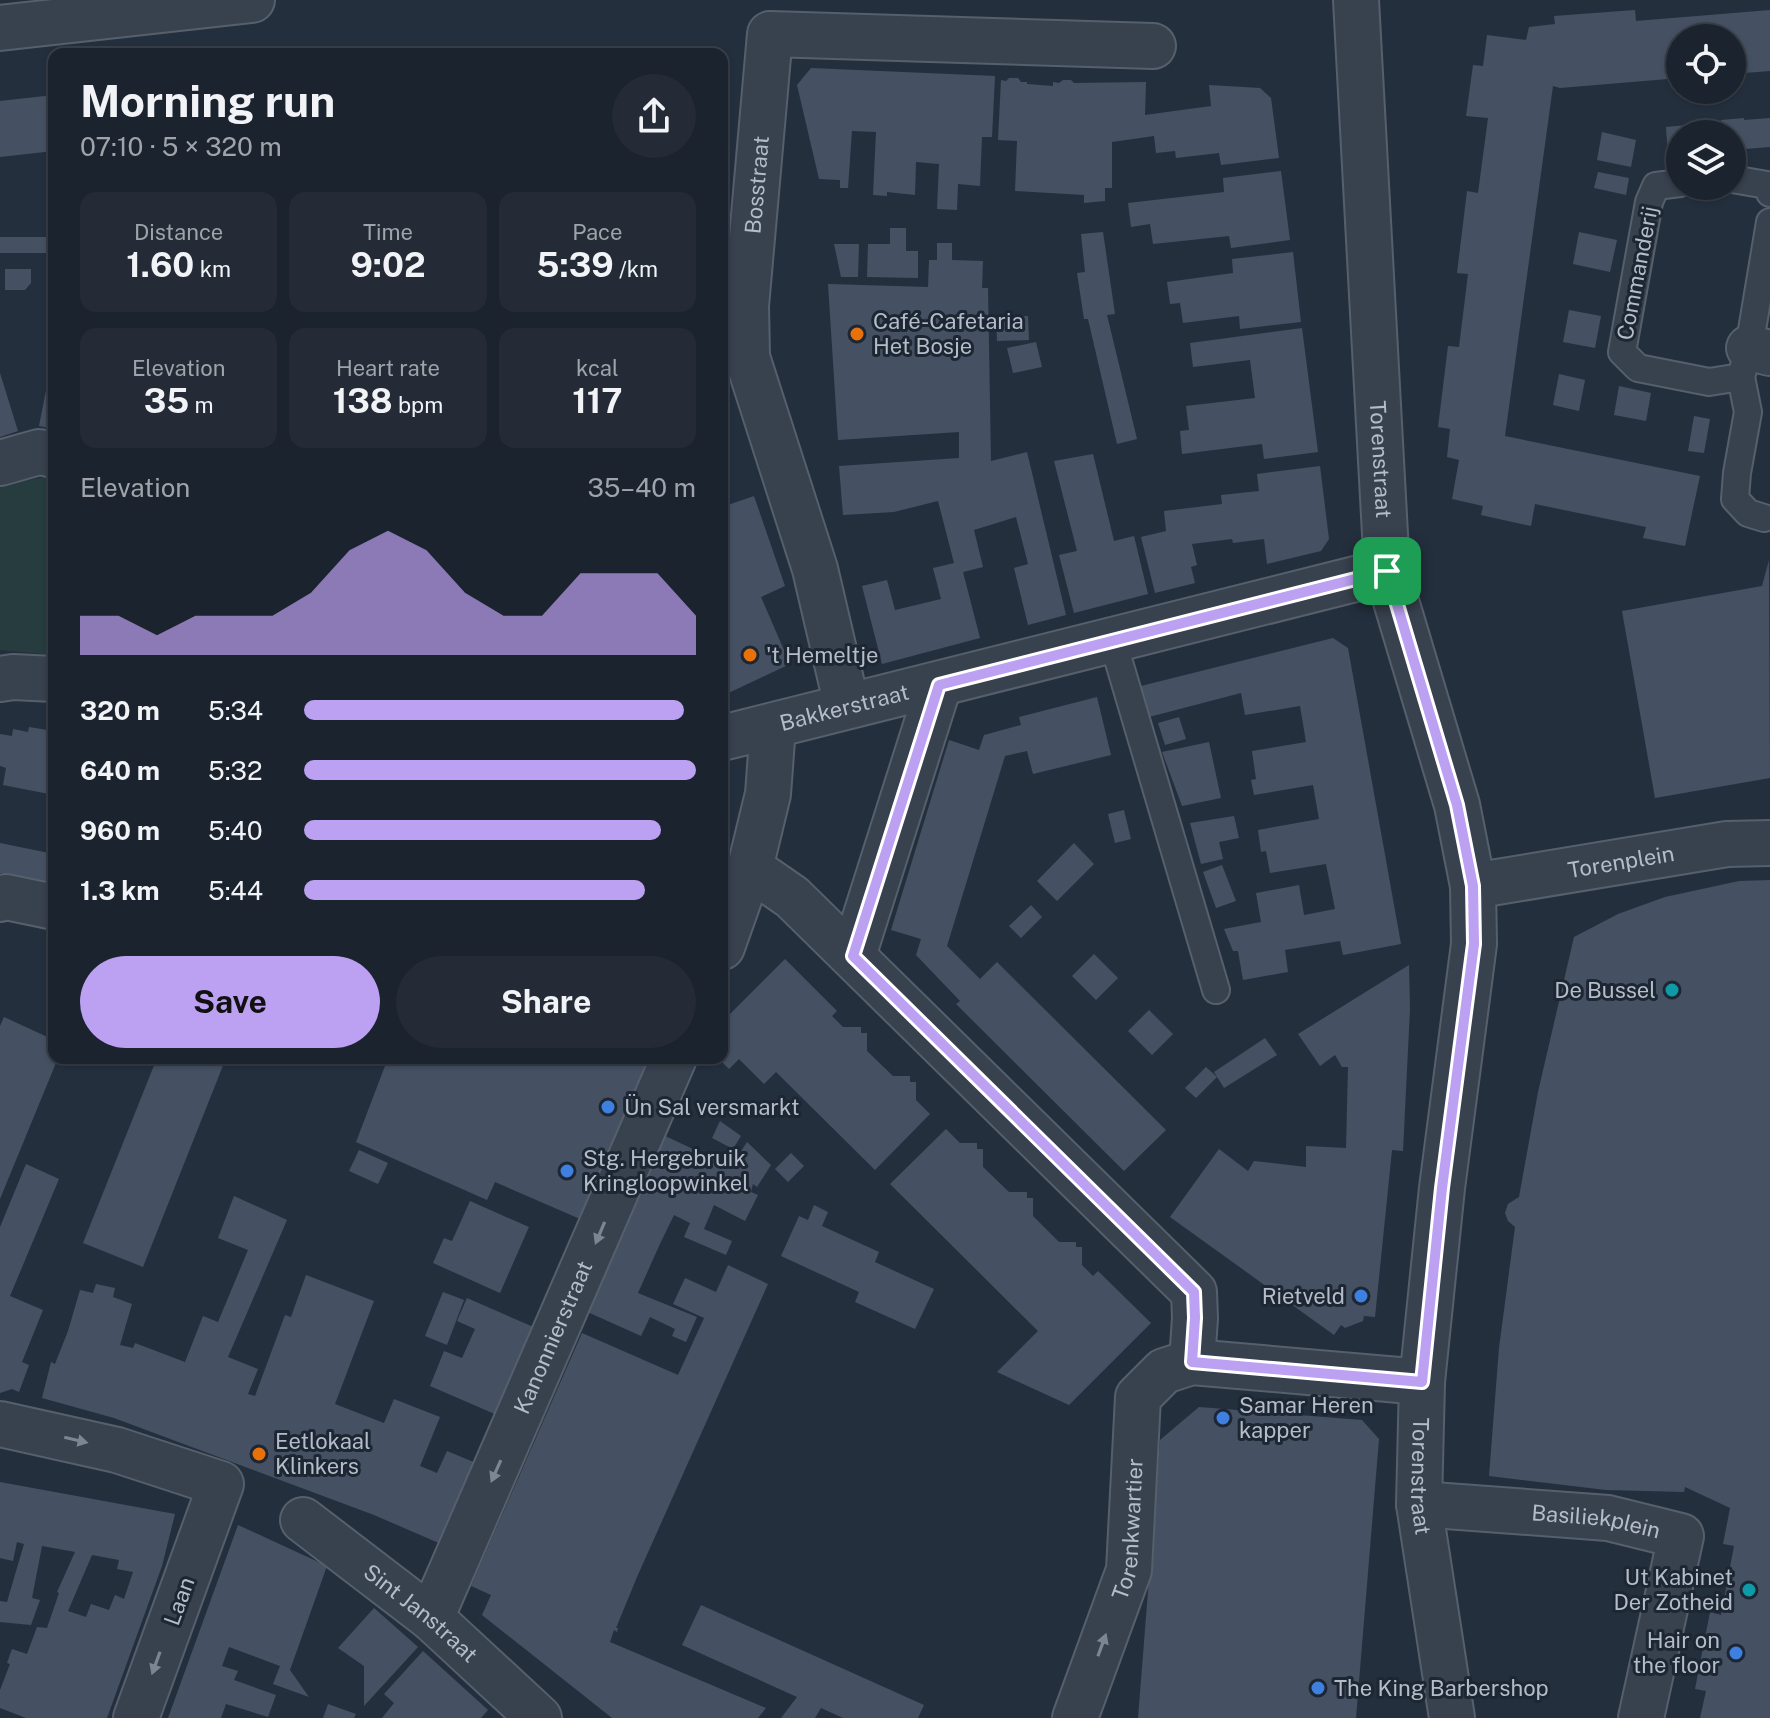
<!DOCTYPE html>
<meta charset="utf-8">
<style>
body{margin:0;font-family:"Public Sans",sans-serif;background:#242b36;color:#f1f3f6;height:100vh;display:flex;flex-direction:column;font-size:30px;white-space:nowrap}
*{box-sizing:border-box;margin:0}
p{font-size:26px;color:#a0a4aa}
.icon{flex:none;width:44px;height:44px;fill:none;stroke:currentColor;stroke-width:2;stroke-linecap:round;stroke-linejoin:round}
.map{position:relative;flex:1;overflow:hidden}
.panel{position:absolute;left:48px;top:48px;width:680px;height:1016px;display:flex;flex-direction:column;background:#1b232e;border-radius:16px;box-shadow:0 2px 6px #0004,0 0 0 2px #39404a}
.panel>*{flex:none}
.fabs{position:absolute;left:1666px;top:24px;display:grid;gap:16px}
.fabs a{display:grid;place-items:center;width:80px;height:80px;border-radius:50%;background:#1b232e;box-shadow:0 2px 6px #0004,0 0 0 2px #39404a;font-size:40px}
.pin{position:absolute;display:grid;place-items:center;width:68px;height:68px;color:#fff;margin:-34px;border-radius:16px;box-shadow:0 4px 12px #0006}
.round{display:grid;place-items:center;flex:none;width:84px;height:84px;border-radius:42px;background:#242b36}
.headline{display:flex;align-items:center;justify-content:space-between;height:136px;padding:0 32px}
h1{font-size:44px;font-weight:700;line-height:60px}
.metrics{display:grid;grid-template-columns:repeat(3,1fr);gap:12px;height:136px;padding:8px 32px}
.metrics div{display:grid;align-content:center;border-radius:16px;background:#242b36;text-align:center}
.metrics b{font-size:34px;font-weight:700}
.metrics small{font-size:22px;font-weight:400}
.metrics p{font-size:22px}
.chart{height:224px;padding:16px 32px}
.chart p{display:flex;justify-content:space-between}
.chart svg{width:100%;height:144px;margin-top:8px;fill:#bca0f2;opacity:.7}
.button{display:flex;gap:16px;margin-top:auto;padding:16px 32px}
.button a{flex:1;height:92px;border-radius:48px;background:#bca0f2;color:#111;font-size:32px;font-weight:700;line-height:92px;text-align:center}
.button a+a{background:#242b36;color:#f1f3f6}
ul{padding:0 32px;list-style:none;font-size:26px}
li{display:grid;grid-template-columns:128px 96px 1fr;align-items:center;height:60px}
li i{height:20px;border-radius:10px;background:#bca0f2}
.map>svg:first-child{display:block}
.green{fill:#263c3f}
.building{fill:#455162;fill-rule:evenodd}
.lines{fill:none;stroke-linecap:round;stroke-linejoin:round}
.lane-casing{stroke:#565f6c;stroke-width:30}
.street-casing{stroke:#565f6c;stroke-width:48}
.lane{stroke:#38414e;stroke-width:26}
.street{stroke:#38414e;stroke-width:44}
.oneway{fill:#7c8592}
.route-casing{stroke:#fff;stroke-width:16}
.route{stroke:#bca0f2;stroke-width:10}
.food-dot{fill:#e8710a;stroke:#1d2633;stroke-width:3}
.culture-dot{fill:#0f9aa8;stroke:#1d2633;stroke-width:3}
.shop-dot{fill:#3f7fe0;stroke:#1d2633;stroke-width:3}
.labels{text-anchor:middle;stroke-width:6;stroke-linejoin:round;paint-order:stroke}
.street-label{font-size:22px;fill:#b4bcc9;stroke:#1d2633}
.poi-label{font-size:22px;fill:#b4bcc9;stroke:#1d2633;text-anchor:start}
</style>
<div class="map">
<svg width="1770" height="1718" viewBox="0 0 1770 1718">
<rect width="100%" height="100%" fill="#242f3e"/>
<!-- green -->
<polygon class="green" points="54,476 54,655 0,650 0,484"/>
<!-- building -->
<g class="building">
<polygon points="1635,10 1636,21 1770,10 1770,71 1732,74 1732,38 1680,38 1680,78 1560,88 1553,86 1505,436 1700,476 1685,546 1643,538 1646,527 1535,504 1531,526 1481,515 1483,506 1452,499 1459,460 1447,457 1450,429 1438,427 1448,346 1459,347 1468,274 1457,273 1467,191 1478,193 1488,118 1466,116 1473,65 1483,66 1487,35 1526,40 1529,27 1555,24 1554,16"/>
<polygon points="667,49 668,54 594,54 594,51"/>
<polygon points="811,68 995,76 992,137 982,137 980,186 958,184 957,210 937,209 939,164 916,162 915,195 887,192 887,196 873,195 876,132 852,131 848,188 840,188 840,180 819,179 797,85"/>
<polygon points="1009,78 1018,78 1021,82 1027,82 1027,84 1053,86 1053,82 1059,83 1063,80 1071,80 1074,83 1146,82 1145,115 1211,106 1209,85 1260,88 1271,98 1279,158 1221,165 1219,153 1176,158 1175,151 1156,153 1154,136 1112,142 1112,188 1105,188 1105,201 1084,203 1084,195 1015,191 1017,141 998,140 1001,80 1006,81"/>
<polygon points="54,95 54,151 0,157 0,101"/>
<polygon points="1744,118 1744,120 1770,118 1770,147 1732,150 1732,134 1722,134 1721,120"/>
<polygon points="1698,124 1699,134 1680,134 1680,155 1668,156 1666,127"/>
<polygon points="1602,132 1636,140 1631,167 1597,160"/>
<polygon points="1281,171 1290,240 1231,248 1229,236 1153,244 1150,224 1131,227 1128,203 1224,192 1223,178"/>
<polygon points="1598,172 1629,178 1626,195 1594,188"/>
<polygon points="890,228 906,228 906,251 918,251 918,278 867,277 868,244 890,244"/>
<polygon points="1103,232 1115,314 1107,315 1137,439 1117,444 1088,319 1084,319 1077,273 1085,272 1081,234"/>
<polygon points="1579,232 1617,240 1610,272 1573,264"/>
<rect x="0" y="237" width="48" height="16"/>
<polygon points="937,243 952,243 952,260 983,261 982,288 988,288 991,461 1027,452 1066,615 1028,625 1014,568 1028,564 1016,517 974,530 983,567 963,572 980,638 882,664 862,586 887,580 895,610 941,599 933,568 954,563 938,501 894,512 843,515 839,466 959,458 959,432 838,440 828,284 928,287 929,260 937,260"/>
<polygon points="834,244 859,244 858,277 841,277"/>
<polygon points="1293,252 1301,322 1240,329 1239,316 1183,323 1180,303 1170,304 1167,282 1233,273 1232,259"/>
<polygon points="5,269 31,269 31,283 25,290 5,290"/>
<polygon points="1569,310 1601,316 1595,348 1563,342"/>
<polygon points="1028,316 1029,340 997,341 996,318"/>
<polygon points="1302,328 1318,452 1264,459 1262,444 1182,454 1180,431 1189,430 1186,406 1255,398 1250,360 1193,367 1190,343"/>
<polygon points="1036,342 1042,367 1013,373 1007,348"/>
<polygon points="50,370 54,371 54,429 39,426"/>
<polygon points="0,373 18,431 0,437"/>
<polygon points="1559,374 1585,380 1579,411 1553,405"/>
<polygon points="1619,386 1651,393 1646,421 1614,415"/>
<polygon points="1694,416 1710,419 1704,453 1688,451"/>
<polygon points="1093,454 1114,541 1134,536 1148,594 1074,613 1059,555 1077,551 1054,461"/>
<polygon points="1320,466 1329,539 1321,551 1267,564 1264,539 1233,543 1232,539 1192,544 1197,565 1191,567 1195,583 1155,593 1141,537 1166,531 1164,511 1222,504 1221,495 1259,491 1257,474"/>
<polygon points="754,496 785,586 761,597 790,664 722,696 722,507"/>
<polygon points="1769,560 1770,778 1655,798 1622,611 1762,586"/>
<polygon points="1333,638 1348,648 1401,944 1343,955 1340,941 1285,950 1288,972 1243,980 1238,951 1233,951 1224,929 1261,922 1256,893 1299,885 1304,915 1335,909 1326,864 1270,873 1266,851 1261,852 1258,830 1319,819 1313,785 1254,795 1251,780 1256,779 1252,751 1306,742 1300,706 1245,715 1241,693 1149,717 1141,686"/>
<polygon points="1097,697 1111,755 1033,774 1027,751 1005,756 947,946 980,979 997,962 1166,1130 1124,1171 956,1004 960,1001 916,955 921,939 891,930 949,740 979,750 984,735 1021,725 1019,717"/>
<polygon points="1179,717 1186,739 1165,745 1158,723"/>
<polygon points="29,727 53,731 54,795 3,785 6,768 0,766 0,734 12,736 13,729 28,732"/>
<polygon points="1209,742 1221,798 1182,806 1162,752"/>
<polygon points="1124,810 1131,839 1115,843 1108,814"/>
<polygon points="1234,816 1239,838 1219,842 1223,859 1201,864 1190,823"/>
<polygon points="0,843 54,854 54,885 0,873"/>
<polygon points="1074,843 1094,864 1057,901 1037,881"/>
<polygon points="1222,865 1236,901 1216,908 1203,872"/>
<polygon points="1770,880 1770,1718 1700,1718 1706,1691 1695,1689 1710,1612 1721,1615 1734,1546 1723,1544 1730,1508 1685,1487 1684,1492 1606,1490 1489,1476 1499,1348 1515,1227 1508,1221 1505,1213 1508,1204 1519,1197 1538,1092 1574,937 1618,914 1665,897 1739,881"/>
<polygon points="1031,905 1042,917 1021,938 1009,926"/>
<polygon points="1094,954 1118,978 1096,1000 1072,976"/>
<polygon points="785,959 837,1011 832,1016 843,1027 861,1027 861,1033 867,1033 867,1051 893,1076 910,1076 910,1082 916,1082 916,1100 930,1114 875,1170 776,1072 764,1084 739,1059 729,1069 718,1058 722,1058 722,1022"/>
<polygon points="1409,965 1410,1009 1403,1151 1392,1150 1375,1317 1364,1316 1363,1321 1345,1328 1341,1325 1334,1335 1170,1217 1219,1149 1248,1171 1254,1161 1306,1167 1306,1146 1346,1148 1348,1067 1342,1067 1335,1055 1320,1066 1298,1034"/>
<polygon points="1149,1010 1173,1034 1152,1055 1128,1031"/>
<polygon points="4,1017 54,1040 54,1058 58,1058 0,1199 0,1026"/>
<polygon points="1265,1038 1277,1055 1224,1088 1214,1072"/>
<polygon points="157,1058 226,1058 143,1267 83,1243"/>
<polygon points="388,1058 649,1058 580,1219 495,1182 487,1200 356,1142"/>
<polygon points="1206,1067 1217,1077 1196,1098 1185,1088"/>
<polygon points="720,1121 741,1136 733,1149 712,1138"/>
<polygon points="946,1129 960,1143 977,1143 977,1149 983,1149 983,1167 1009,1192 1027,1192 1027,1198 1033,1198 1033,1216 1059,1242 1076,1242 1076,1247 1082,1247 1082,1265 1093,1276 1098,1271 1151,1323 1069,1405 997,1372 1038,1331 890,1184"/>
<polygon points="661,1134 731,1167 747,1142 771,1165 757,1187 753,1184 751,1192 758,1195 745,1221 714,1205 704,1229 732,1241 726,1255 684,1237 690,1223 674,1215 659,1246 638,1293 697,1317 686,1342 672,1336 675,1329 650,1317 641,1336 583,1310"/>
<polygon points="359,1150 388,1163 378,1184 349,1171"/>
<polygon points="791,1153 804,1166 788,1182 775,1169"/>
<polygon points="26,1164 59,1179 10,1296 43,1310 22,1362 29,1365 19,1392 12,1389 0,1393 0,1227"/>
<polygon points="234,1196 287,1220 228,1357 258,1369 248,1394 255,1396 285,1315 291,1317 306,1275 374,1301 335,1404 384,1423 394,1399 440,1417 420,1466 437,1473 447,1451 476,1463 441,1544 374,1515 114,1418 42,1398 51,1362 55,1364 68,1331 80,1290 93,1293 96,1284 115,1288 113,1297 132,1304 120,1345 133,1348 135,1343 185,1362 203,1316 218,1322 248,1250 218,1238"/>
<polygon points="470,1201 529,1227 500,1293 433,1263 444,1238 452,1241"/>
<polygon points="814,1205 828,1212 822,1226 879,1252 875,1262 934,1289 915,1329 855,1302 859,1292 781,1256 799,1216 808,1220"/>
<polygon points="728,1265 768,1284 637,1577 616,1628 618,1628 617,1632 614,1630 610,1642 766,1708 758,1718 612,1718 482,1615 491,1595 471,1586 582,1333 678,1375 704,1318 673,1304 685,1278 716,1292"/>
<polygon points="443,1292 464,1300 447,1345 425,1336"/>
<polygon points="467,1298 538,1329 497,1415 430,1386 444,1351 462,1358 475,1329 457,1321"/>
<polygon points="1199,1407 1362,1420 1379,1439 1356,1718 1138,1718 1160,1440"/>
<path d="M0,1482L175,1514L162,1566L107,1718H26L0,1708V1690L10,1664L7,1663L12,1649L27,1654L37,1627L47,1628L59,1593L57,1592L75,1552L42,1546L32,1598L40,1600L31,1625L0,1622V1601L7,1602L24,1544L17,1542L13,1561L0,1558ZM92,1555L119,1560L117,1569L133,1572L124,1599L115,1595L109,1610L91,1604L86,1617L68,1611Z"/>
<polygon points="238,1525 327,1566 290,1670 309,1697 273,1684 280,1666 229,1647 222,1666 238,1671 234,1680 276,1695 268,1717 226,1704 221,1718 168,1718"/>
<polygon points="701,1605 924,1705 918,1718 843,1718 821,1708 815,1718 781,1718 797,1697 682,1645"/>
<polygon points="374,1608 418,1647 364,1706 364,1666 338,1648"/>
<polygon points="423,1651 488,1710 481,1718 382,1718 394,1703 384,1694"/>
<polygon points="328,1704 356,1714 354,1718 323,1718"/>
</g>
<g class="lines">
<defs>
<g id="lane">
<polyline points="1732,179 1767,185 1770,193"/>
<polyline points="1680,183 1656,186 1649,202 1622,352 1638,368 1709,382 1741,377"/>
<polyline points="1764,518 1748,513 1735,499 1737,473 1748,412 1741,377 1749,348 1770,222"/>
<polyline points="1113,642 1216,990"/>
</g>
<g id="street">
<path id="s1" d="M1356,0L1387,571L1457,805L1473,886L1474,944L1442,1188L1422,1382L1419,1504L1452,1718"/>
<polyline points="0,28 252,0"/>
<polyline points="1749,348 1770,353"/>
<polyline points="0,463 39,452 54,455"/>
<polyline points="0,679 13,677 54,679"/>
<path id="s2" d="M847,706L815,569L747,357L746,306L770,34L1153,46"/>
<polyline points="773,726 768,794 750,868 792,897 1194,1292 1195,1318 1192,1362"/>
<path id="s3" d="M722,738L1387,571"/>
<path id="s4" d="M1473,886L1727,844L1770,843"/>
<polyline points="0,899 6,897 54,907"/>
<polyline points="722,947 750,868"/>
<polyline points="853,956 939,685"/>
<polyline points="0,1424 117,1450 221,1484 136,1718"/>
<path id="s5" d="M1419,1504L1608,1518L1681,1536L1641,1718"/>
<path id="s6" d="M303,1520L431,1618L539,1718"/>
<path id="s7" d="M431,1618L674,1058"/>
<path id="s8" d="M1075,1718L1129,1570L1138,1397L1164,1371L1192,1362L1422,1382"/>
</g>
</defs>
<!-- lane casing -->
<use href="#lane" class="lane-casing"/>
<!-- street casing -->
<use href="#street" class="street-casing"/>
<!-- lane -->
<use href="#lane" class="lane"/>
<!-- street -->
<use href="#street" class="street"/>
</g>
<!-- one-way arrows -->
<defs><path id="oneway-solid" d="M-6-.8H1V-3.2L6.5 0L1 3.2V.8H-6Z" transform="scale(2)"/></defs>
<g class="oneway">
<use href="#oneway-solid" transform="translate(600 1233) rotate(113)"/>
<use href="#oneway-solid" transform="translate(76 1440) rotate(13)"/>
<use href="#oneway-solid" transform="translate(496 1471) rotate(114)"/>
<use href="#oneway-solid" transform="translate(1102 1645) rotate(-70)"/>
<use href="#oneway-solid" transform="translate(156 1663) rotate(110)"/>
</g>
<g class="lines">
<defs>
<polygon id="route" points="1387,571 1457,805 1473,886 1474,944 1442,1188 1422,1382 1192,1362 1195,1318 1194,1292 853,956 939,685"/>
</defs>
<!-- route casing -->
<use href="#route" class="route-casing"/>
<!-- route -->
<use href="#route" class="route"/>
</g>
<!-- markers -->
<g class="food-dot">
<circle cx="857" cy="334" r="8"/>
<circle cx="750" cy="655" r="8"/>
<circle cx="259" cy="1454" r="8"/>
</g>
<g class="culture-dot">
<circle cx="1672" cy="990" r="8"/>
<circle cx="1749" cy="1590" r="8"/>
</g>
<g class="shop-dot">
<circle cx="608" cy="1107" r="8"/>
<circle cx="567" cy="1171" r="8"/>
<circle cx="1361" cy="1296" r="8"/>
<circle cx="1223" cy="1418" r="8"/>
<circle cx="1736" cy="1653" r="8"/>
<circle cx="1318" cy="1688" r="8"/>
</g>
<g class="labels">
<!-- street labels -->
<g class="street-label">
<text dy="8" stroke="none"><textPath href="#s2" startOffset="536">Bosstraat</textPath></text>
<text transform="translate(1637 273) rotate(-79)" y="8">Commanderij</text>
<text dy="8" stroke="none"><textPath href="#s1" startOffset="460">Torenstraat</textPath></text>
<text dy="8" stroke="none"><textPath href="#s3" startOffset="126">Bakkerstraat</textPath></text>
<text dy="8" stroke="none"><textPath href="#s4" startOffset="150">Torenplein</textPath></text>
<text dy="8" stroke="none"><textPath href="#s7" startOffset="306">Kanonnierstraat</textPath></text>
<text dy="8" stroke="none"><textPath href="#s1" startOffset="1492">Torenstraat</textPath></text>
<text dy="8" stroke="none"><textPath href="#s5" startOffset="178">Basiliekplein</textPath></text>
<text dy="8" stroke="none"><textPath href="#s8" startOffset="198">Torenkwartier</textPath></text>
<text transform="translate(179 1601) rotate(-70)" y="8">Laan</text>
<text dy="8" stroke="none"><textPath href="#s6" startOffset="150">Sint Janstraat</textPath></text>
</g>
<!-- poi labels -->
<g class="poi-label">
<text x="873" y="329">Café-Cafetaria<tspan x="873" dy="25">Het Bosje</tspan></text>
<text x="766" y="663">'t Hemeltje</text>
<text x="1656" y="998" text-anchor="end">De Bussel</text>
<text x="624" y="1115">Ün Sal versmarkt</text>
<text x="583" y="1166">Stg. Hergebruik<tspan x="583" dy="25">Kringloopwinkel</tspan></text>
<text x="1345" y="1304" text-anchor="end">Rietveld</text>
<text x="1239" y="1413">Samar Heren<tspan x="1239" dy="25">kapper</tspan></text>
<text x="275" y="1449">Eetlokaal<tspan x="275" dy="25">Klinkers</tspan></text>
<text x="1733" y="1585" text-anchor="end">Ut Kabinet<tspan x="1733" dy="25">Der Zotheid</tspan></text>
<text x="1720" y="1648" text-anchor="end">Hair on<tspan x="1720" dy="25">the floor</tspan></text>
<text x="1334" y="1696">The King Barbershop</text>
</g>
</g>
</svg>
<div class="fabs">
<a><svg class="icon" aria-label="locate" viewBox="0 0 24 24"><circle cx="12" cy="12" r="6"/><path d="M12 2v4M12 18v4M2 12h4M18 12h4"/></svg></a>
<a><svg class="icon" aria-label="layers" viewBox="0 0 24 24"><path d="M12 4l9 5-9 5-9-5zM3 14l9 5 9-5"/></svg></a>
</div>
<div class="pin" style="left:1387px;top:571px;background:#1e9e55"><svg class="icon" aria-label="arrive" viewBox="0 0 24 24"><path d="M6 21V4h12l-3 4 3 4H6"/></svg></div>
<section class="panel">
<div class="headline"><div><h1>Morning run</h1><p>07:10 · 5 × 320 m</p></div><a class="round"><svg class="icon" aria-label="share" viewBox="0 0 24 24"><path d="M12 15V3M7 8l5-5 5 5M5 13v7h14v-7"/></svg></a></div>
<div class="metrics">
<div><p>Distance</p><b>1.60<small> km</small></b></div>
<div><p>Time</p><b>9:02</b></div>
<div><p>Pace</p><b>5:39<small> /km</small></b></div>
</div>
<div class="metrics">
<div><p>Elevation</p><b>35<small> m</small></b></div>
<div><p>Heart rate</p><b>138<small> bpm</small></b></div>
<div><p>kcal</p><b>117</b></div>
</div>
<div class="chart"><p><span>Elevation</span>35–40 m</p>
<svg viewBox="0 0 160 44" preserveAspectRatio="none"><path d="M0 44V32L10 32L20 38L30 32L40 32L50 32L60 25L70 12L80 6L90 12L100 25L110 32L120 32L130 19L140 19L150 19L160 32V44z"/></svg>
</div>
<ul>
<li><b>320 m</b>5:34<i style="width:97%"></i></li>
<li><b>640 m</b>5:32<i style="width:100%"></i></li>
<li><b>960 m</b>5:40<i style="width:91%"></i></li>
<li><b>1.3 km</b>5:44<i style="width:87%"></i></li>
</ul>
<div class="button"><a>Save</a><a>Share</a></div>
</section>
</div>
